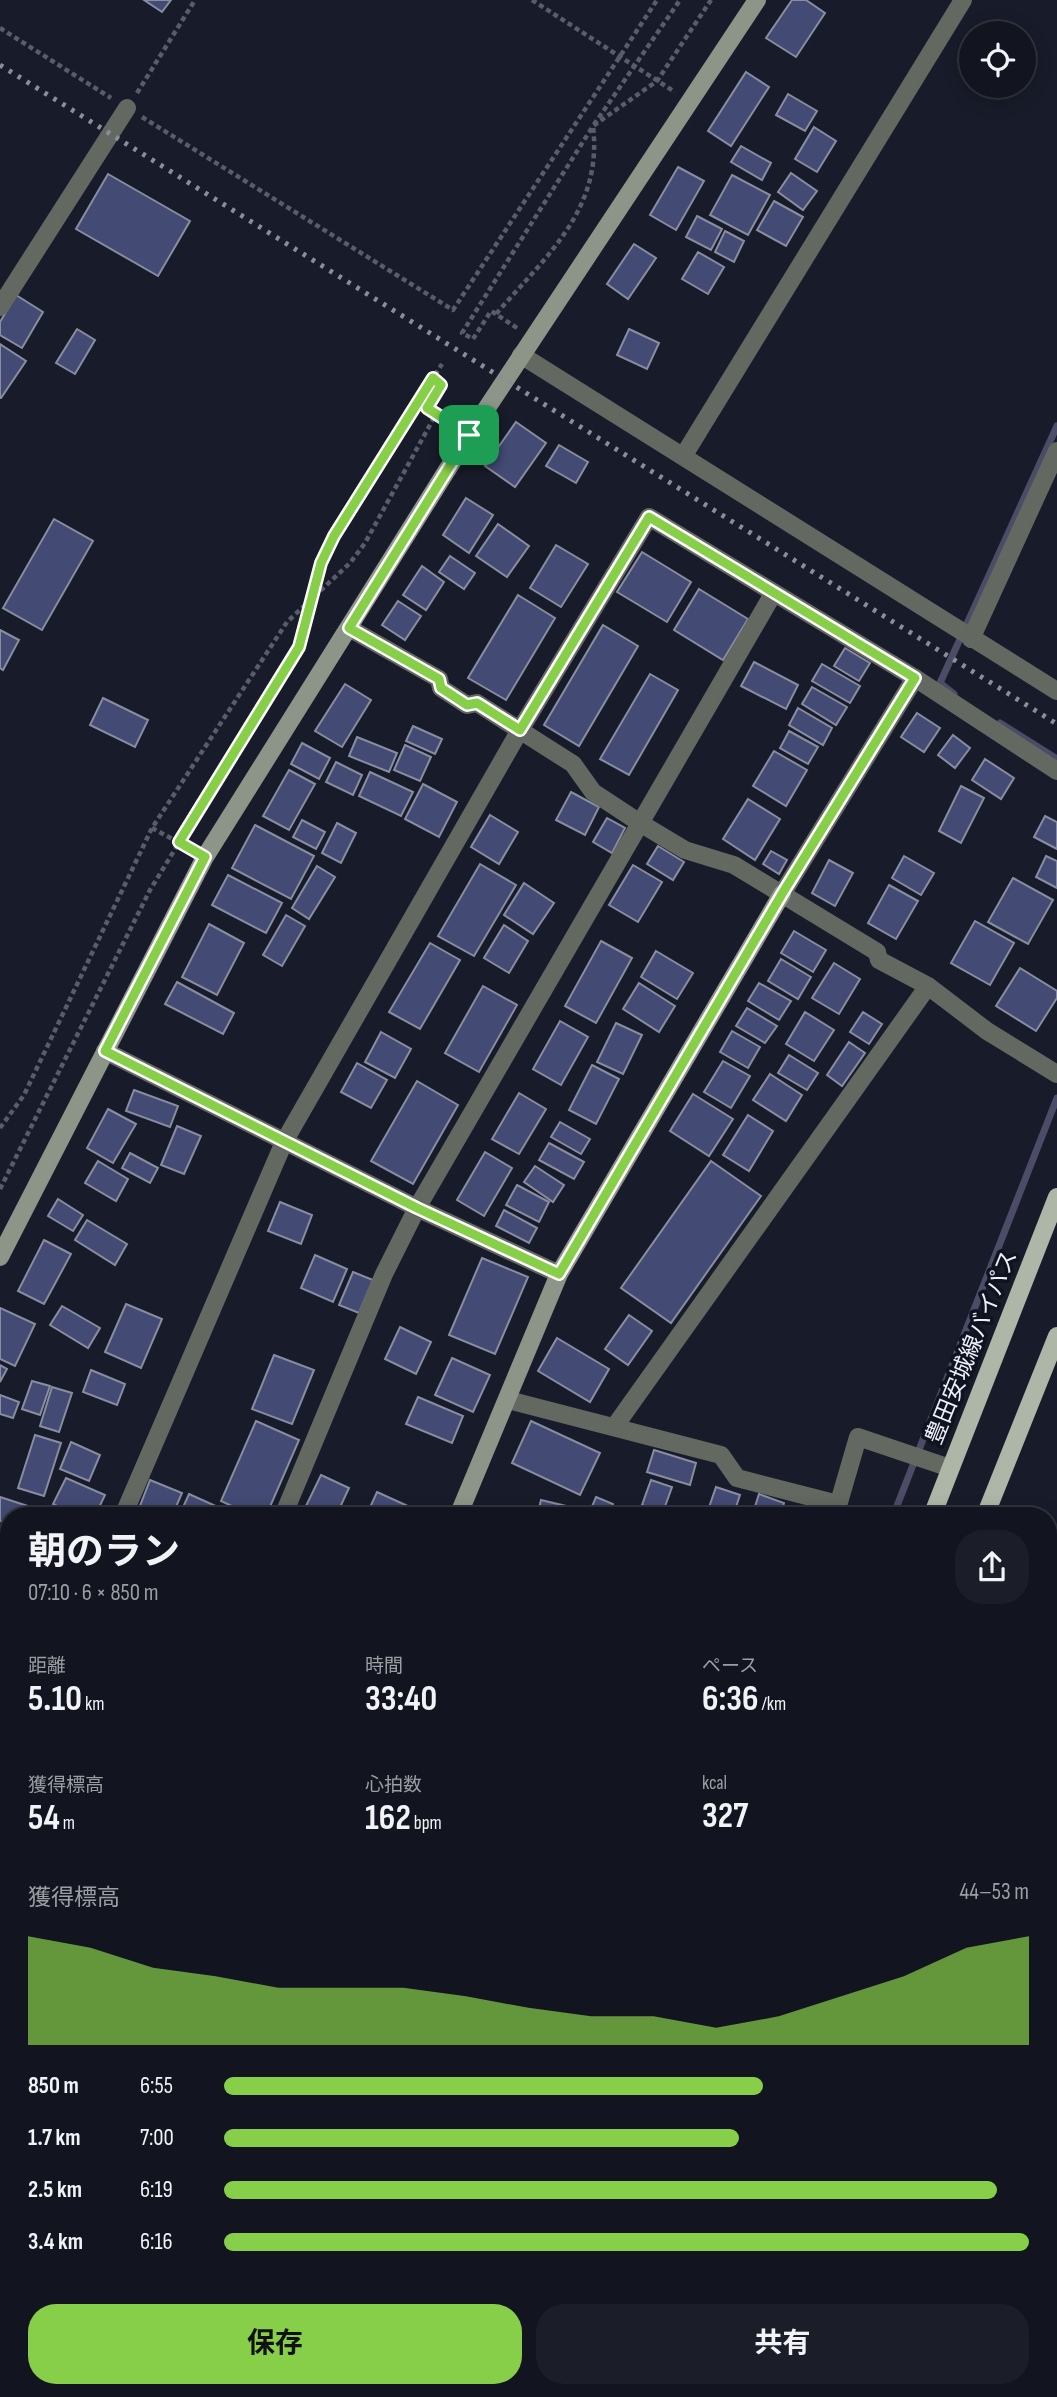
<!DOCTYPE html>
<html lang="ja">
<meta charset="utf-8">
<style>
body{margin:0;font-family:"Sofia Sans Condensed","Noto Sans JP",sans-serif;background:#1b1d28;color:#f1f3f6;height:100vh;display:flex;flex-direction:column;font-size:26px;white-space:nowrap}
*{box-sizing:border-box;margin:0}
p{font-size:23px;color:#9c9ea4}
.icon{flex:none;width:38px;height:38px;fill:none;stroke:currentColor;stroke-width:2;stroke-linecap:round;stroke-linejoin:round}
.map{position:relative;flex:1;overflow:hidden}
.panel{position:absolute;left:0px;top:1507px;width:1057px;height:891px;display:flex;flex-direction:column;background:#12141f;border-radius:28px 28px 0 0;box-shadow:0 4px 18px #0003,0 0 0 2px #31333d}
.panel>*{flex:none}
.buttons{position:absolute;left:959px;top:21px;display:grid;gap:14px}
.buttons a{display:grid;place-items:center;width:77px;height:77px;border-radius:50%;background:#12141f;box-shadow:0 4px 18px #0003,0 0 0 2px #31333d;font-size:35px}
.pin{position:absolute;display:grid;place-items:center;width:60px;height:60px;color:#fff;margin:-30px;border-radius:14px;box-shadow:0 4px 10px #0006}
.round{display:grid;place-items:center;flex:none;width:74px;height:74px;border-radius:28px;background:#1b1d28}
.overview{display:flex;align-items:center;justify-content:space-between;height:119px;padding:0 28px}
h1{font-size:38px;font-weight:700;line-height:52px}
.metrics{display:grid;grid-template-columns:repeat(3,1fr);gap:10px;height:119px;padding:7px 28px}
.metrics div{display:grid;align-content:center}
.metrics b{font-size:35px;font-weight:700}
.metrics small{font-size:19px;font-weight:400}
.metrics p{font-size:19px}
.chart{height:196px;padding:14px 28px}
.chart p{display:flex;justify-content:space-between}
.chart svg{width:100%;height:126px;margin-top:7px;fill:#88cf49;opacity:.7}
.cta{display:flex;gap:14px;margin-top:auto;padding:14px 28px}
.cta a{flex:1;height:80px;border-radius:28px;background:#88cf49;color:#111;font-size:28px;font-weight:700;line-height:80px;text-align:center}
.cta a+a{background:#1b1d28;color:#f1f3f6}
ul{padding:0 28px;list-style:none;font-size:23px}
li{display:grid;grid-template-columns:112px 84px 1fr;align-items:center;height:52px}
li i{height:18px;border-radius:9px;background:#88cf49}
.map>svg:first-child{display:block}
.lines{fill:none;stroke-linecap:round;stroke-linejoin:round}
.stream{stroke:#4c4c67;stroke-width:7}
.building{fill:#434a74;stroke:#888d9f;stroke-width:2}
.path{stroke:#595c69;stroke-width:4.5;stroke-dasharray:5 3.5;stroke-linecap:butt}
.street{stroke:#636861;stroke-width:18}
.secondary{stroke:#8d9488;stroke-width:18}
.primary{stroke:#adb6a7;stroke-width:18}
.rail{stroke:#8b8e99;stroke-width:5;stroke-dasharray:3.5 7;stroke-linecap:butt}
.route-casing{stroke:#fff;stroke-width:14}
.route{stroke:#88cf49;stroke-width:9}
.labels{text-anchor:middle;stroke-width:7;stroke-linejoin:round;paint-order:stroke}
.street-label{font-size:23px;fill:#eceff9;stroke:#0f121f}
</style>
<div class="map">
<svg width="1057" height="2397" viewBox="0 0 1057 2397">
<rect width="100%" height="100%" fill="#181b29"/>
<g class="lines">
<!-- stream -->
<g class="stream">
<polyline points="954,694 940,683 1057,426"/>
<polyline points="1000,723 1057,759"/>
<polyline points="893,1516 1057,1098"/>
<polyline points="559,2397 561,2389"/>
</g>
</g>
<!-- building -->
<g class="building">
<polygon points="144,0 171,0 162,12"/>
<polygon points="792,0 806,0 825,13 796,57 766,38"/>
<polygon points="746,72 769,87 731,146 708,131"/>
<polygon points="788,94 817,111 805,131 776,115"/>
<polygon points="814,127 836,141 817,172 795,159"/>
<polygon points="741,146 771,163 762,180 731,162"/>
<polygon points="678,167 704,181 676,230 650,215"/>
<polygon points="791,173 817,191 803,210 778,192"/>
<polygon points="108,174 190,221 158,276 76,229"/>
<polygon points="732,175 770,195 748,235 710,215"/>
<polygon points="774,201 803,217 786,246 757,230"/>
<polygon points="697,216 722,229 711,250 686,237"/>
<polygon points="725,231 744,241 734,262 715,252"/>
<polygon points="634,244 656,258 628,299 607,284"/>
<polygon points="698,252 724,267 708,294 682,279"/>
<polygon points="16,295 43,312 22,348 0,335 0,322"/>
<polygon points="77,329 95,340 75,374 56,363"/>
<polygon points="629,329 659,343 647,369 617,355"/>
<polygon points="0,344 26,361 1,398 0,398"/>
<polygon points="516,422 546,443 515,487 485,466"/>
<polygon points="559,445 588,462 576,483 546,466"/>
<polygon points="466,498 493,515 469,553 443,535"/>
<polygon points="54,519 93,541 42,630 3,608"/>
<polygon points="498,524 529,546 507,577 476,556"/>
<polygon points="556,545 588,564 561,607 530,588"/>
<polygon points="642,552 691,582 667,622 617,592"/>
<polygon points="450,556 475,573 464,589 439,572"/>
<polygon points="422,566 444,582 426,610 403,595"/>
<polygon points="699,589 748,619 723,660 674,630"/>
<polygon points="518,595 555,618 506,700 468,678"/>
<polygon points="398,601 421,616 405,640 382,625"/>
<polygon points="603,625 638,646 579,746 544,725"/>
<polygon points="0,630 19,640 3,670 0,668"/>
<polygon points="845,648 870,663 859,681 834,666"/>
<polygon points="754,662 798,685 786,709 741,686"/>
<polygon points="822,664 860,686 850,703 812,681"/>
<polygon points="650,674 678,690 629,775 600,759"/>
<polygon points="345,684 371,700 342,747 315,731"/>
<polygon points="812,687 847,707 836,725 802,704"/>
<polygon points="103,698 148,720 135,747 90,725"/>
<polygon points="798,708 832,728 823,745 789,725"/>
<polygon points="917,713 940,728 924,752 901,737"/>
<polygon points="413,726 442,739 435,754 406,741"/>
<polygon points="789,731 818,747 808,764 780,748"/>
<polygon points="953,735 970,748 955,768 938,755"/>
<polygon points="357,737 397,753 389,772 349,756"/>
<polygon points="302,743 330,758 319,779 291,764"/>
<polygon points="405,745 431,757 420,781 394,770"/>
<polygon points="774,751 807,770 786,806 753,786"/>
<polygon points="985,759 1014,778 1001,799 972,780"/>
<polygon points="336,762 362,775 353,795 326,782"/>
<polygon points="289,770 315,784 289,830 263,816"/>
<polygon points="370,772 413,792 401,816 359,796"/>
<polygon points="423,784 457,802 439,837 405,819"/>
<polygon points="961,786 984,798 961,843 939,831"/>
<polygon points="571,792 599,807 585,835 556,820"/>
<polygon points="748,799 780,819 755,860 723,839"/>
<polygon points="490,815 518,832 499,864 471,847"/>
<polygon points="1045,816 1057,822 1057,849 1034,837"/>
<polygon points="607,818 625,828 612,853 593,842"/>
<polygon points="302,820 325,832 316,849 293,837"/>
<polygon points="337,823 356,833 341,863 322,853"/>
<polygon points="255,825 314,856 291,899 232,868"/>
<polygon points="658,846 684,862 673,880 647,864"/>
<polygon points="771,851 787,860 779,874 763,864"/>
<polygon points="904,856 934,873 921,895 892,878"/>
<polygon points="1046,856 1057,861 1057,888 1036,877"/>
<polygon points="829,860 853,873 835,906 812,893"/>
<polygon points="480,864 516,885 474,956 438,936"/>
<polygon points="633,865 662,882 638,922 609,905"/>
<polygon points="317,866 335,877 309,919 292,908"/>
<polygon points="228,875 282,903 266,933 212,905"/>
<polygon points="1013,878 1053,900 1028,944 988,922"/>
<polygon points="524,883 554,903 533,934 504,915"/>
<polygon points="889,885 918,901 896,939 868,923"/>
<polygon points="286,915 305,926 282,966 263,955"/>
<polygon points="975,921 1014,943 990,985 951,963"/>
<polygon points="209,924 244,943 217,995 182,977"/>
<polygon points="504,925 528,941 509,973 484,958"/>
<polygon points="794,931 826,950 813,972 781,953"/>
<polygon points="601,941 632,958 596,1023 565,1006"/>
<polygon points="430,943 460,960 420,1029 389,1012"/>
<polygon points="656,951 693,973 677,999 641,977"/>
<polygon points="781,959 811,977 798,999 768,981"/>
<polygon points="834,963 860,979 839,1014 812,998"/>
<polygon points="1020,968 1057,991 1057,998 1036,1031 996,1006"/>
<polygon points="177,982 234,1013 223,1034 165,1004"/>
<polygon points="639,983 675,1006 659,1032 623,1009"/>
<polygon points="759,983 791,1001 779,1020 748,1001"/>
<polygon points="483,986 517,1005 479,1072 445,1053"/>
<polygon points="747,1008 777,1026 765,1043 736,1026"/>
<polygon points="805,1012 834,1030 814,1061 786,1044"/>
<polygon points="863,1012 882,1024 869,1044 850,1032"/>
<polygon points="560,1021 588,1037 561,1085 533,1069"/>
<polygon points="616,1023 642,1035 623,1074 597,1062"/>
<polygon points="732,1031 760,1047 748,1068 720,1052"/>
<polygon points="381,1032 411,1049 395,1078 365,1062"/>
<polygon points="849,1042 865,1053 842,1086 827,1075"/>
<polygon points="789,1055 818,1073 807,1090 778,1073"/>
<polygon points="723,1061 750,1076 731,1108 704,1092"/>
<polygon points="357,1063 387,1080 371,1108 341,1092"/>
<polygon points="592,1065 619,1079 596,1124 569,1110"/>
<polygon points="770,1074 802,1095 786,1121 753,1100"/>
<polygon points="417,1081 458,1105 413,1184 371,1161"/>
<polygon points="134,1090 178,1106 170,1127 126,1111"/>
<polygon points="519,1093 546,1109 519,1154 492,1139"/>
<polygon points="693,1094 733,1119 709,1156 670,1131"/>
<polygon points="108,1109 136,1124 113,1163 87,1148"/>
<polygon points="748,1115 773,1131 749,1171 723,1155"/>
<polygon points="560,1122 590,1139 581,1154 551,1137"/>
<polygon points="177,1126 201,1136 184,1174 161,1165"/>
<polygon points="549,1143 584,1162 574,1179 539,1160"/>
<polygon points="485,1152 512,1168 484,1216 457,1200"/>
<polygon points="130,1153 158,1168 150,1183 122,1168"/>
<polygon points="98,1161 128,1179 116,1201 85,1183"/>
<polygon points="711,1161 761,1196 671,1323 621,1288"/>
<polygon points="535,1166 564,1185 553,1202 524,1182"/>
<polygon points="517,1185 549,1202 539,1222 506,1205"/>
<polygon points="58,1199 83,1215 73,1231 48,1216"/>
<polygon points="280,1202 312,1215 301,1244 268,1231"/>
<polygon points="504,1210 537,1228 529,1243 496,1226"/>
<polygon points="87,1220 127,1244 115,1265 75,1240"/>
<polygon points="44,1240 71,1254 44,1304 18,1291"/>
<polygon points="315,1255 347,1269 333,1302 301,1288"/>
<polygon points="482,1258 528,1277 495,1354 449,1335"/>
<polygon points="353,1272 373,1280 359,1313 339,1305"/>
<polygon points="126,1304 162,1319 141,1368 105,1352"/>
<polygon points="62,1306 100,1328 88,1348 50,1325"/>
<polygon points="0,1308 35,1324 15,1366 0,1359"/>
<polygon points="629,1315 652,1331 628,1365 605,1349"/>
<polygon points="400,1327 431,1342 416,1374 385,1359"/>
<polygon points="557,1338 609,1369 590,1402 538,1371"/>
<polygon points="274,1355 314,1370 292,1424 252,1409"/>
<polygon points="452,1358 490,1375 473,1412 435,1395"/>
<polygon points="0,1365 7,1369 0,1382"/>
<polygon points="91,1370 125,1384 117,1405 83,1392"/>
<polygon points="32,1381 50,1386 40,1415 22,1409"/>
<polygon points="52,1387 72,1393 59,1432 40,1426"/>
<polygon points="0,1395 19,1402 13,1418 0,1414"/>
<polygon points="418,1397 463,1416 452,1443 406,1424"/>
<polygon points="256,1421 299,1440 266,1516 253,1516 221,1501"/>
<polygon points="531,1421 600,1453 580,1495 512,1463"/>
<polygon points="35,1435 61,1443 44,1496 18,1488"/>
<polygon points="71,1442 100,1455 89,1481 60,1469"/>
<polygon points="654,1450 696,1463 690,1485 647,1472"/>
<polygon points="321,1475 349,1488 336,1516 315,1516 304,1510"/>
<polygon points="66,1478 105,1495 95,1516 77,1516 53,1504"/>
<polygon points="150,1480 182,1493 172,1516 136,1516"/>
<polygon points="651,1480 672,1487 663,1512 642,1505"/>
<polygon points="716,1487 740,1495 733,1516 706,1516"/>
<polygon points="377,1492 421,1512 419,1516 366,1516"/>
<polygon points="189,1494 218,1507 214,1516 179,1516"/>
<polygon points="759,1494 784,1503 780,1516 752,1516"/>
<polygon points="0,1497 40,1510 38,1516 9,1516 9,1524 0,1521"/>
<polygon points="596,1497 613,1504 609,1516 588,1516"/>
<polygon points="541,1500 579,1509 577,1516 537,1516"/>
<polygon points="798,1508 818,1515 818,1516 796,1516"/>
<polygon points="0,1532 9,1536 9,1576 1,1595"/>
<polygon points="1054,1534 1057,1534 1057,1565 1048,1563"/>
<polygon points="1048,1576 1057,1578 1057,1598 1048,1595"/>
<polygon points="1048,1661 1056,1663 1048,1689"/>
<polygon points="1057,1747 1057,1767 1051,1765"/>
<polygon points="1054,1799 1057,1800 1057,1829 1048,1827"/>
<polygon points="1054,1835 1057,1836 1057,1860 1048,1858"/>
<polygon points="1048,1864 1057,1867 1055,1894 1048,1892"/>
<polygon points="1057,1961 1057,1995 1050,1994"/>
<polygon points="5,2027 9,2029 9,2053 0,2049 0,2037"/>
<polygon points="1055,2061 1057,2061 1057,2146 1049,2146"/>
<polygon points="9,2094 9,2121 1,2119"/>
<polygon points="1048,2152 1057,2156 1057,2203 1048,2200"/>
<polygon points="0,2158 9,2161 9,2186 0,2183"/>
<polygon points="0,2188 9,2191 9,2212 0,2209"/>
<rect x="1048" y="2220" width="9" height="112"/>
<polygon points="9,2233 9,2266 0,2264"/>
<polygon points="1048,2381 1057,2381 1057,2397 1038,2397 1039,2389 1048,2389"/>
<polygon points="904,2389 980,2389 976,2397 900,2397"/>
</g>
<g class="lines">
<!-- path -->
<g class="path">
<polyline points="532,0 675,92"/>
<polyline points="0,28 111,98"/>
<polyline points="137,93 195,0"/>
<polyline points="142,117 453,310 657,0"/>
<polyline points="496,314 491,311 473,339 462,333 593,126 657,81 711,0"/>
<path d="M517,328L496,314C546,256 603,210 593,126L680,0"/>
<polyline points="433,378 441,385 427,408 436,414"/>
<polyline points="152,828 189,848"/>
<polyline points="0,1128 24,1095 152,828 287,622 350,563 365,543 436,414 453,425"/>
<polyline points="0,1189 150,890 299,647 321,563 334,536 442,364"/>
</g>
<!-- street -->
<g class="street">
<polyline points="0,307 127,108"/>
<polyline points="521,355 1057,691"/>
<polyline points="684,455 963,0"/>
<polyline points="349,628 439,679 441,688 467,705 477,703 573,764 593,792 640,823 685,850 734,865 877,952 879,960 928,986 987,1031 1057,1074"/>
<polyline points="971,639 1057,451"/>
<polyline points="782,894 915,678"/>
<polyline points="105,1051 417,1208 559,1274"/>
<polyline points="508,1400 721,1455 737,1478 838,1504"/>
<polyline points="615,1426 928,986"/>
<polyline points="123,1516 284,1142 520,730 649,517 915,678 1057,771"/>
<polyline points="283,1516 384,1274 417,1208 773,594"/>
<polyline points="835,1516 858,1437 950,1468"/>
<polyline points="1048,1711 1057,1681"/>
<polyline points="1048,1783 1057,1785"/>
<polyline points="1048,2028 1057,2027"/>
<polyline points="0,2350 9,2318"/>
<polyline points="870,2397 872,2389"/>
</g>
<!-- secondary -->
<g class="secondary">
<polyline points="0,1257 205,857 469,435 757,0"/>
<polyline points="458,1516 559,1274 782,894"/>
<polyline points="0,1987 9,1992"/>
<polyline points="790,2389 807,2397"/>
</g>
<!-- primary -->
<g class="primary">
<polyline points="932,1516 1057,1197"/>
<polyline points="985,1516 1057,1336"/>
<polyline points="621,2397 623,2389"/>
<polyline points="658,2397 661,2389"/>
</g>
<!-- rail -->
<polyline class="rail" points="0,65 1057,724"/>
</g>
<g class="lines">
<defs>
<polygon id="route" points="433,378 441,385 427,408 469,435 349,628 439,679 441,688 467,705 477,703 520,730 649,517 915,678 782,894 559,1274 417,1208 105,1051 205,857 179,842 299,647 321,563 334,536"/>
</defs>
<!-- route casing -->
<use href="#route" class="route-casing"/>
<!-- route -->
<use href="#route" class="route"/>
</g>
<g class="labels">
<!-- street labels -->
<g class="street-label">
<text transform="translate(971 1347) rotate(-68)" y="8">豊田安城線バイパス</text>
</g>
</g>
</svg>
<div class="buttons">
<a><svg class="icon" aria-label="locate" viewBox="0 0 24 24"><circle cx="12" cy="12" r="6"/><path d="M12 2v4M12 18v4M2 12h4M18 12h4"/></svg></a>
</div>
<div class="pin" style="left:469px;top:435px;background:#1e9e55"><svg class="icon" aria-label="arrive" viewBox="0 0 24 24"><path d="M6 21V4h12l-3 4 3 4H6"/></svg></div>
<section class="panel">
<div class="overview"><div><h1>朝のラン</h1><p>07:10 · 6 × 850 m</p></div><a class="round"><svg class="icon" aria-label="share" viewBox="0 0 24 24"><path d="M12 15V3M7 8l5-5 5 5M5 13v7h14v-7"/></svg></a></div>
<div class="metrics">
<div><p>距離</p><b>5.10<small> km</small></b></div>
<div><p>時間</p><b>33:40</b></div>
<div><p>ペース</p><b>6:36<small> /km</small></b></div>
</div>
<div class="metrics">
<div><p>獲得標高</p><b>54<small> m</small></b></div>
<div><p>心拍数</p><b>162<small> bpm</small></b></div>
<div><p>kcal</p><b>327</b></div>
</div>
<div class="chart"><p><span>獲得標高</span>44–53 m</p>
<svg viewBox="0 0 160 44" preserveAspectRatio="none"><path d="M0 44V6L10 10L20 17L30 20L40 24L50 24L60 24L70 27L80 31L90 34L100 34L110 38L120 34L130 27L140 20L150 10L160 6V44z"/></svg>
</div>
<ul>
<li><b>850 m</b>6:55<i style="width:67%"></i></li>
<li><b>1.7 km</b>7:00<i style="width:64%"></i></li>
<li><b>2.5 km</b>6:19<i style="width:96%"></i></li>
<li><b>3.4 km</b>6:16<i style="width:100%"></i></li>
</ul>
<div class="cta"><a>保存</a><a>共有</a></div>
</section>
</div>
